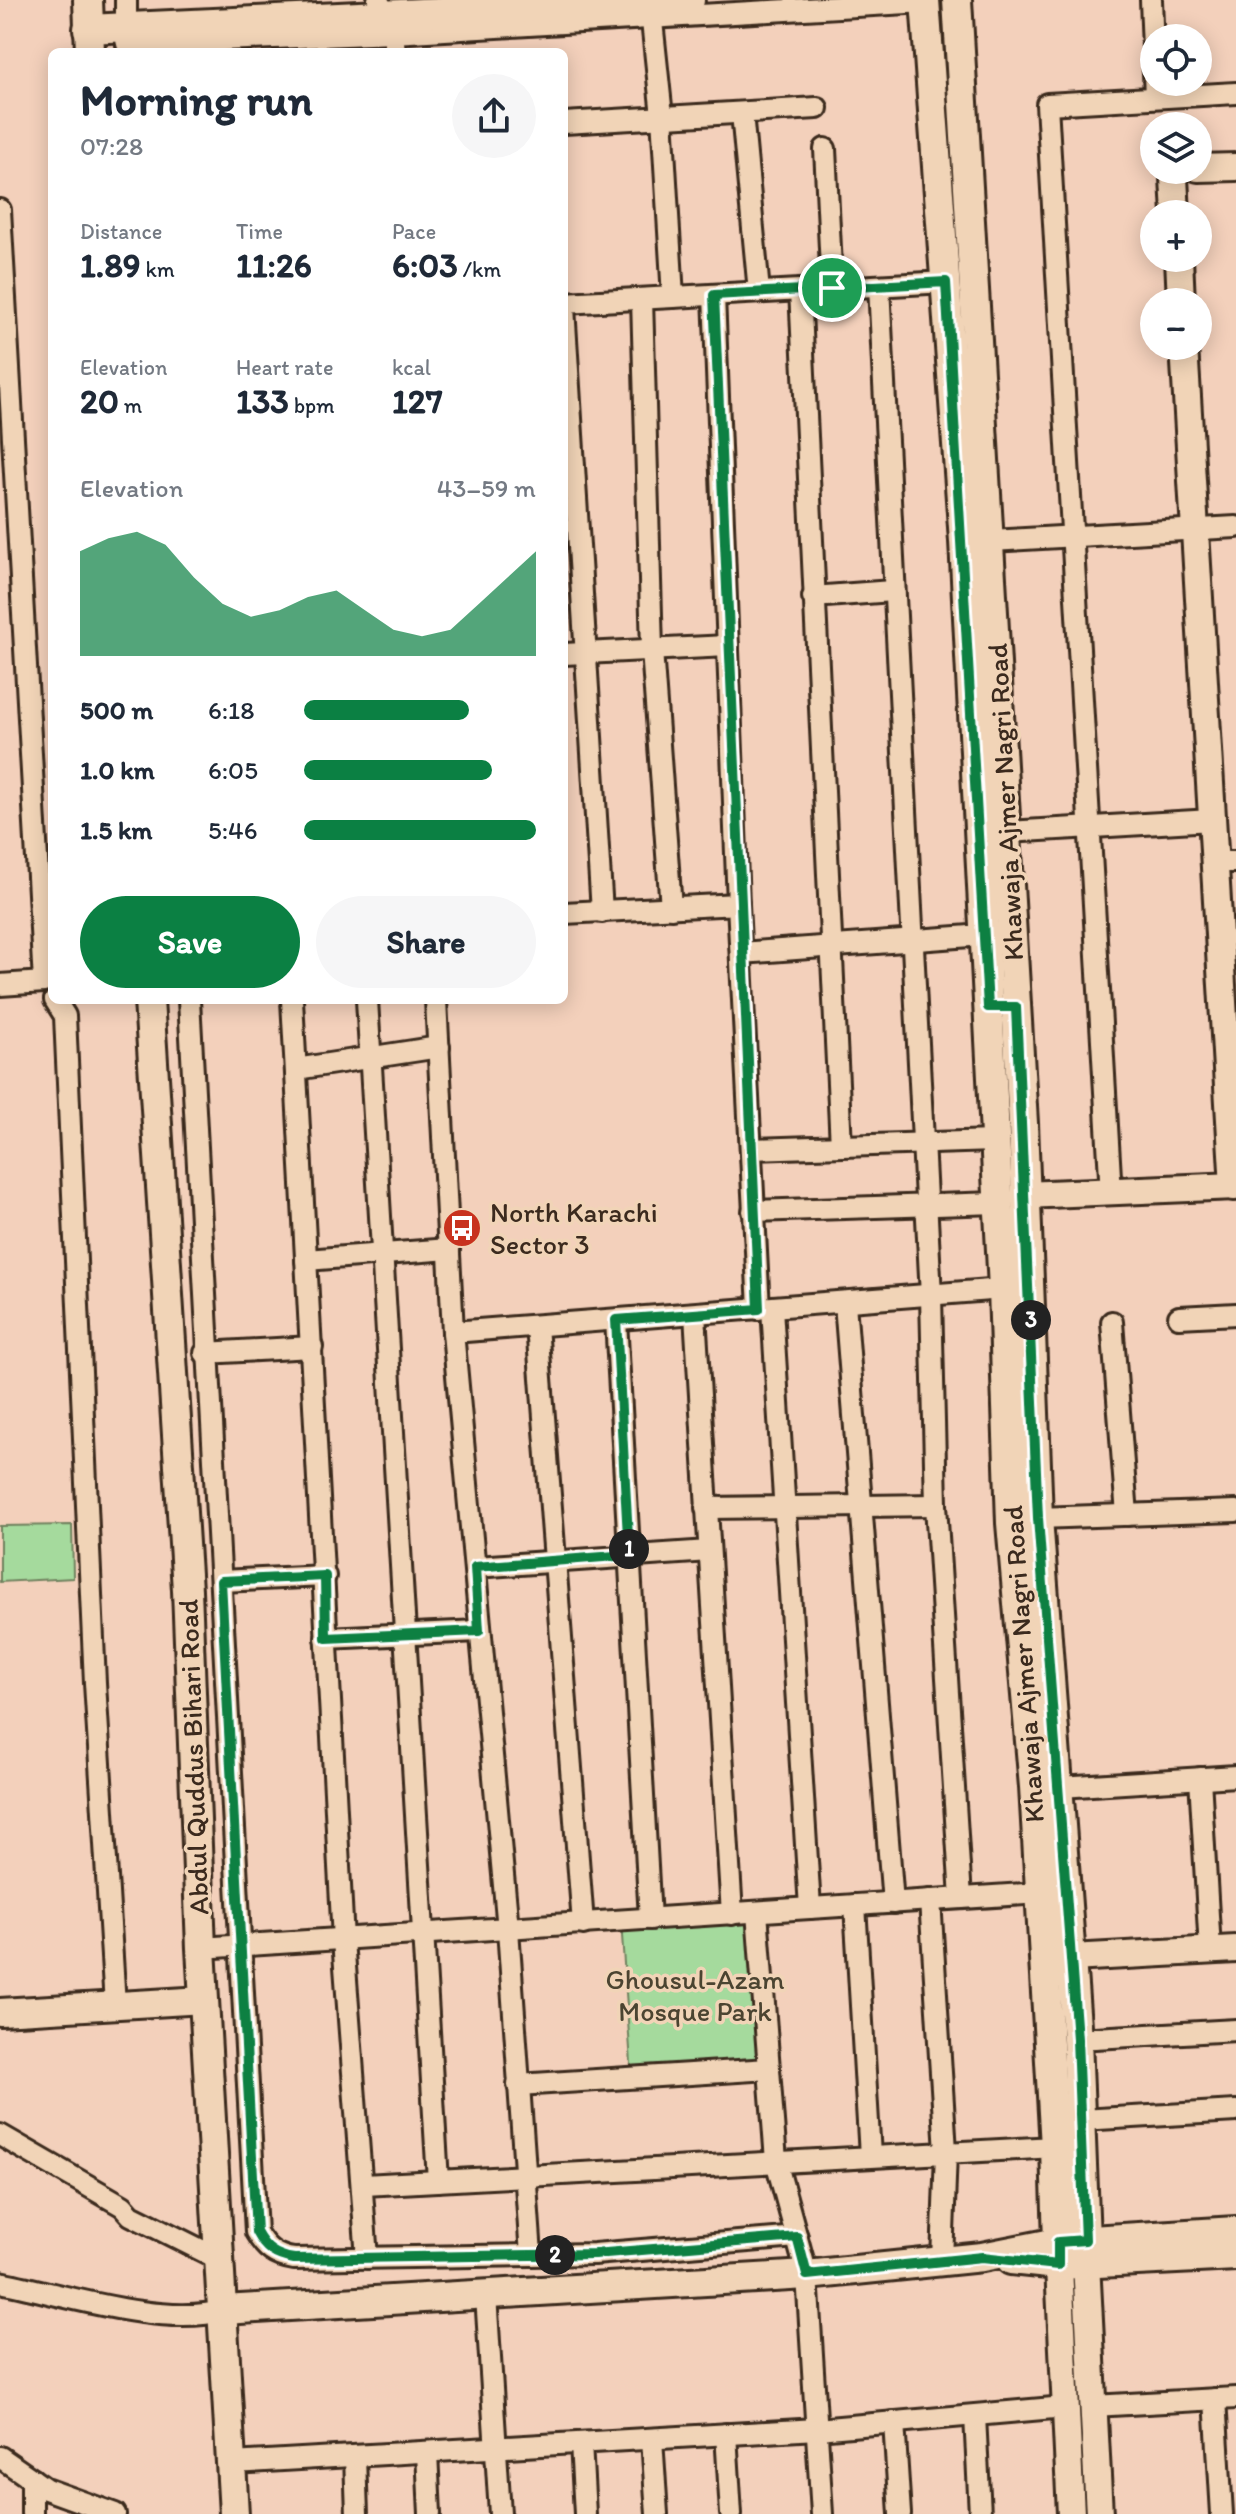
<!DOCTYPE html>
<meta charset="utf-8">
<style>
body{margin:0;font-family:Itim,sans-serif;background:#f6f6f7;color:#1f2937;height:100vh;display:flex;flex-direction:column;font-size:30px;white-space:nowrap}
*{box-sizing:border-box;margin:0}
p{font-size:26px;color:#747a83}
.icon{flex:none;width:44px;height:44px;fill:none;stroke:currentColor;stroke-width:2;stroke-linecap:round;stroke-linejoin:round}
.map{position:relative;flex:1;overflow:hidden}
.sheet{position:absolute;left:48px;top:48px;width:520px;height:956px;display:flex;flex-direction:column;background:#fff;border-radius:12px;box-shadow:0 4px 20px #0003}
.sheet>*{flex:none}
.controls{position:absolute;left:1140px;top:24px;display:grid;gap:16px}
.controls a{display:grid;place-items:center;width:72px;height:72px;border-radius:50%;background:#fff;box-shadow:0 4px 20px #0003;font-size:40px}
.pin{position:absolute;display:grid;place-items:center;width:68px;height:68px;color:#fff;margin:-34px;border:4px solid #fff;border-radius:50%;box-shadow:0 2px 8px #0007}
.km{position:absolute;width:40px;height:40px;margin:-20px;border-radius:50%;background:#222;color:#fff;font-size:22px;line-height:40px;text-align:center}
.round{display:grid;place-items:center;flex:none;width:84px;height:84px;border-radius:42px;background:#f6f6f7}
.overview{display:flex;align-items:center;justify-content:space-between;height:136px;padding:0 32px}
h1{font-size:44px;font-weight:800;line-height:60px}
.metrics{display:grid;grid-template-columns:repeat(3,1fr);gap:12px;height:136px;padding:8px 32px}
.metrics div{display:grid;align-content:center}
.metrics b{font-size:34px;font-weight:800}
.metrics small{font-size:22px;font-weight:400}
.metrics p{font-size:22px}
.chart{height:224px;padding:16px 32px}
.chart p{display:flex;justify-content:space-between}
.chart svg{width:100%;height:144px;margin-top:8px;fill:#0b8043;opacity:.7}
.cta{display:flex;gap:16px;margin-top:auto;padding:16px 32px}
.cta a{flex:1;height:92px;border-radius:48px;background:#0b8043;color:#fff;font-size:32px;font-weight:800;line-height:92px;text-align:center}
.cta a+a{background:#f6f6f7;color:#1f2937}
ul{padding:0 32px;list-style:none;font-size:26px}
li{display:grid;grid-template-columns:128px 96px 1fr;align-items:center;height:60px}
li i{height:20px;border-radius:10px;background:#0b8043}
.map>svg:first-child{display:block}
.green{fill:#a5da9d;stroke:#70825e;stroke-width:2}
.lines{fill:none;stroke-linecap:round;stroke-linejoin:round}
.minor-casing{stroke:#3b2a1e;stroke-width:26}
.tertiary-casing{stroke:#3b2a1e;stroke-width:32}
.secondary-casing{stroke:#3b2a1e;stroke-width:34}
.minor{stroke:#f1d4b7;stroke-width:20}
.tertiary{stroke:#f1d4b7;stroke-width:26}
.secondary{stroke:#f1d4b7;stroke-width:28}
.route-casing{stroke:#fff;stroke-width:16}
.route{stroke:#0b8043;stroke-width:10}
.labels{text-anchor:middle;stroke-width:7;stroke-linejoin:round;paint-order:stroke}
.street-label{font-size:28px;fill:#3b2a1e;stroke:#f1d4b7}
.poi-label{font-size:28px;fill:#3b2a1e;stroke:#f1d4b7;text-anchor:start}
.park-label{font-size:28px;fill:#4b4431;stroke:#f1d4b7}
</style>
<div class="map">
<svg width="1236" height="2514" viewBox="0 0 1236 2514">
<rect width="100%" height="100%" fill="#f3d0bb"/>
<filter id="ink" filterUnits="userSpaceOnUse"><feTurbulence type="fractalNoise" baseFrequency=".0125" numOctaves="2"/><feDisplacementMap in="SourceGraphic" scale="16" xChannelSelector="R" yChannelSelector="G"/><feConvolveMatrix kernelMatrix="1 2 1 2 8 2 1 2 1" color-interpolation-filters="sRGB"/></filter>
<g filter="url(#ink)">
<!-- green -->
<g class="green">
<polygon points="72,1525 73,1578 0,1582 0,1526"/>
<polygon points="757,1912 769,2069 632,2078 621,1921"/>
</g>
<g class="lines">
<defs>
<g id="minor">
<polyline points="378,0 393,33 395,52"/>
<polyline points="1151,0 1155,97"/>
<polyline points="650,2 662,116 673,297"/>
<polyline points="126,40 126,0"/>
<polyline points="127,44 393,33 925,2"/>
<polyline points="742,113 759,292"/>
<polyline points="564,123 817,108"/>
<polyline points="825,149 832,288"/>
<polyline points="0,210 44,982 0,985"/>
<polyline points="879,286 931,1296 936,1505 961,1898"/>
<polyline points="800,290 841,1146"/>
<polyline points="714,295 738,904"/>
<polyline points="642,299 652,650 671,908"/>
<polyline points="564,303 946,282"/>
<polyline points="564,307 602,912"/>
<polyline points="991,541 1236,527"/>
<polyline points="813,597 892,591"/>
<polyline points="564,654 728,646"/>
<polyline points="1007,832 1212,820"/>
<polyline points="1214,862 1236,862"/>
<polyline points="564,913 738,904 759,1309"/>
<polyline points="741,953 984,935"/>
<polyline points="55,1000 65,1016 95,1683 115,2005"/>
<path d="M189,1000L256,2232C266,2249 275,2256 294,2259L594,2254L797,2237"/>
<polyline points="292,1000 343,1940 367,2258"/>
<polyline points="367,1000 438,2181"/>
<polyline points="436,1000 453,1332 508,1929 531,2255"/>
<polyline points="296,1069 439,1047"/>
<polyline points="751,1149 993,1141"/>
<polyline points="1111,1194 1047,104 1236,93"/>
<polyline points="753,1211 997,1203"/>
<polyline points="306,1260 449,1249"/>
<polyline points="845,1303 893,1903"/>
<polyline points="772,1308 810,1908"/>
<polyline points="695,1314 732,1914"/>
<polyline points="1179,1317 1236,1314"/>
<polyline points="616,1320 650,1919"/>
<polyline points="1112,1322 1127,1515"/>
<polyline points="537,1326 583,1924"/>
<polyline points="453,1332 1003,1289"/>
<polyline points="205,1353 312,1347"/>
<polyline points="706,1508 936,1505"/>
<polyline points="1038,1518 1236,1511"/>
<polyline points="475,1567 709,1551"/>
<polyline points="221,1581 325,1576"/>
<polyline points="326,1638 479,1631"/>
<polyline points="1200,1778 1210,1950"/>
<polyline points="1060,1787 1236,1776"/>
<polyline points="930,1900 946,2151 942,2261"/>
<polyline points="855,1905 870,2156"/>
<polyline points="757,1912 776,2161 807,2275 822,2514"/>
<polyline points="201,1948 1040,1893"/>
<polyline points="1077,2039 1236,2030"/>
<polyline points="518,2085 769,2069"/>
<polyline points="1081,2120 1236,2111"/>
<polyline points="0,2135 123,2206 131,2215 221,2260"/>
<polyline points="364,2185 1055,2147"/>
<path d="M0,2282C62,2294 164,2328 224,2310"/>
<polyline points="486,2295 500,2514"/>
<polyline points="1215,2399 1222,2514"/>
<polyline points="1093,2406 1236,2398"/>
<polyline points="975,2416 980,2514"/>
<polyline points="894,2422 900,2514"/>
<polyline points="726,2434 731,2514"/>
<polyline points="652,2439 657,2514"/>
<polyline points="581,2443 585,2514"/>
<polyline points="427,2453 430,2514"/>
<polyline points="0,2457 46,2489 115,2514"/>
<polyline points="355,2457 357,2514"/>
<polyline points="233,2463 817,2429 1065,2407"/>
<polyline points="32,2479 32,2514"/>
</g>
<g id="tertiary">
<polyline points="1198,168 1236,167"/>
<polyline points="1176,214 1174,178 1178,170"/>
<polyline points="1179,258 1181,302"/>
<polyline points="1184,346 1234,1187"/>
<polyline points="1024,1195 1236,1186"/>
<polyline points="1071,1958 1236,1949"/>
<polyline points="0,2012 204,2000"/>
<polyline points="1085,2243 1099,2514"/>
<polyline points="1058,2246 1071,2514"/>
</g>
<g id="secondary">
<polyline points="88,0 90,52"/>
<polyline points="925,0 964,541 1003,1289 1011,1523 1034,1787 1055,2147 1058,2242"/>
<polyline points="957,0 1023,1123 1038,1518 1077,2039 1085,2240"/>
<polyline points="88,29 690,0"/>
<polyline points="149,1000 187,1590 201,1948 234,2514"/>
<polyline points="1011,2260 1058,2265 1236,2256"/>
<polyline points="224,2310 807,2275 982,2257 1058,2242 1236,2231"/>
</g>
</defs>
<!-- minor casing -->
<use href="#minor" class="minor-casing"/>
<!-- tertiary casing -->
<use href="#tertiary" class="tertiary-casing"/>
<!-- secondary casing -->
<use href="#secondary" class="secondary-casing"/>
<!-- minor -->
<use href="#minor" class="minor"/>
<!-- tertiary -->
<use href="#tertiary" class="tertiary"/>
<!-- secondary -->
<use href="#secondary" class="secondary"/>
</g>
</g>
<g class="lines" filter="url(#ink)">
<defs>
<path id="route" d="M946,282L988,1007H1016L1038,1518L1077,2039L1085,2240L1058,2242V2265L982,2257L807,2275L797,2237L594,2254L294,2259C275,2256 265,2249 256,2232L221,1581L325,1576L326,1638L479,1631L475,1567L629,1555L616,1320L759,1309L714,295Z"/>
</defs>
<!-- route casing -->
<use href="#route" class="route-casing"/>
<!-- route -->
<use href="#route" class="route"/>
</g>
<!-- icons -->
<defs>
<symbol id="bus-disc" viewBox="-11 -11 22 22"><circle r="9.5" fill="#c8321e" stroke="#f1d4b7"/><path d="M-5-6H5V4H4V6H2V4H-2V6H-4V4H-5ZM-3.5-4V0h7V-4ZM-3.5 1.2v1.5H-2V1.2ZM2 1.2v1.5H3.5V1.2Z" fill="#fff"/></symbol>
</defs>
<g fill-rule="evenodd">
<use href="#bus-disc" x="440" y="1206" width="44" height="44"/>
</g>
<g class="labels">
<!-- street labels -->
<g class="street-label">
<text transform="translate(1005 802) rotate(-93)" y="10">Khawaja Ajmer Nagri Road</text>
<text transform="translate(1023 1664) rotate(-94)" y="10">Khawaja Ajmer Nagri Road</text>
<text transform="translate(193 1757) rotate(-92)" y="10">Abdul Quddus Bihari Road</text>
</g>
<!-- poi labels -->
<g class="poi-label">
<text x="490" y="1222">North Karachi<tspan x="490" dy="32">Sector 3</tspan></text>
</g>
<!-- park labels -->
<g class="park-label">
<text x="695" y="1989">Ghousul-Azam<tspan x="695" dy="32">Mosque Park</tspan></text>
</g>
</g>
</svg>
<div class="controls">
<a><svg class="icon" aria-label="locate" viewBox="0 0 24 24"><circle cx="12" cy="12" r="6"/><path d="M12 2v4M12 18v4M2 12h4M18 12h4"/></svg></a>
<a><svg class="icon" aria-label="layers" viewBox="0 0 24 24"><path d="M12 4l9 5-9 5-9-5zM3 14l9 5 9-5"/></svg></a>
<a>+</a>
<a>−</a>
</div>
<div class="pin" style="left:832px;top:288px;background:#1e9e55"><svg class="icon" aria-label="arrive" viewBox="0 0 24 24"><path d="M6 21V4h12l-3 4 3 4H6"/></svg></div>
<b class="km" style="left:629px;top:1549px">1</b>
<b class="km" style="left:555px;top:2255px">2</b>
<b class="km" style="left:1031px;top:1320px">3</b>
<section class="sheet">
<div class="overview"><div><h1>Morning run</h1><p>07:28</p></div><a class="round"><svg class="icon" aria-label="share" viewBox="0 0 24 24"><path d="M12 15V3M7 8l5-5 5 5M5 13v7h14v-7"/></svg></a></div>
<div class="metrics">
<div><p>Distance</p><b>1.89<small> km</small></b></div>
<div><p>Time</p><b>11:26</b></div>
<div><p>Pace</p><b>6:03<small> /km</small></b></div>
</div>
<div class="metrics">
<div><p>Elevation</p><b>20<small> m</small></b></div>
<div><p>Heart rate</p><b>133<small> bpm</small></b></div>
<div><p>kcal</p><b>127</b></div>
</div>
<div class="chart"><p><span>Elevation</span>43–59 m</p>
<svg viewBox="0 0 160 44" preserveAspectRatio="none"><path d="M0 44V12L10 8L20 6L30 10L40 20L50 28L60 32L70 30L80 26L90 24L100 30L110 36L120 38L130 36L140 28L150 20L160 12V44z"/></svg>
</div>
<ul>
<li><b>500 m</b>6:18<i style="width:71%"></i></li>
<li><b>1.0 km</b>6:05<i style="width:81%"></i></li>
<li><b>1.5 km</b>5:46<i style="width:100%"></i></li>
</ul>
<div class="cta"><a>Save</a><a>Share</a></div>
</section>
</div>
